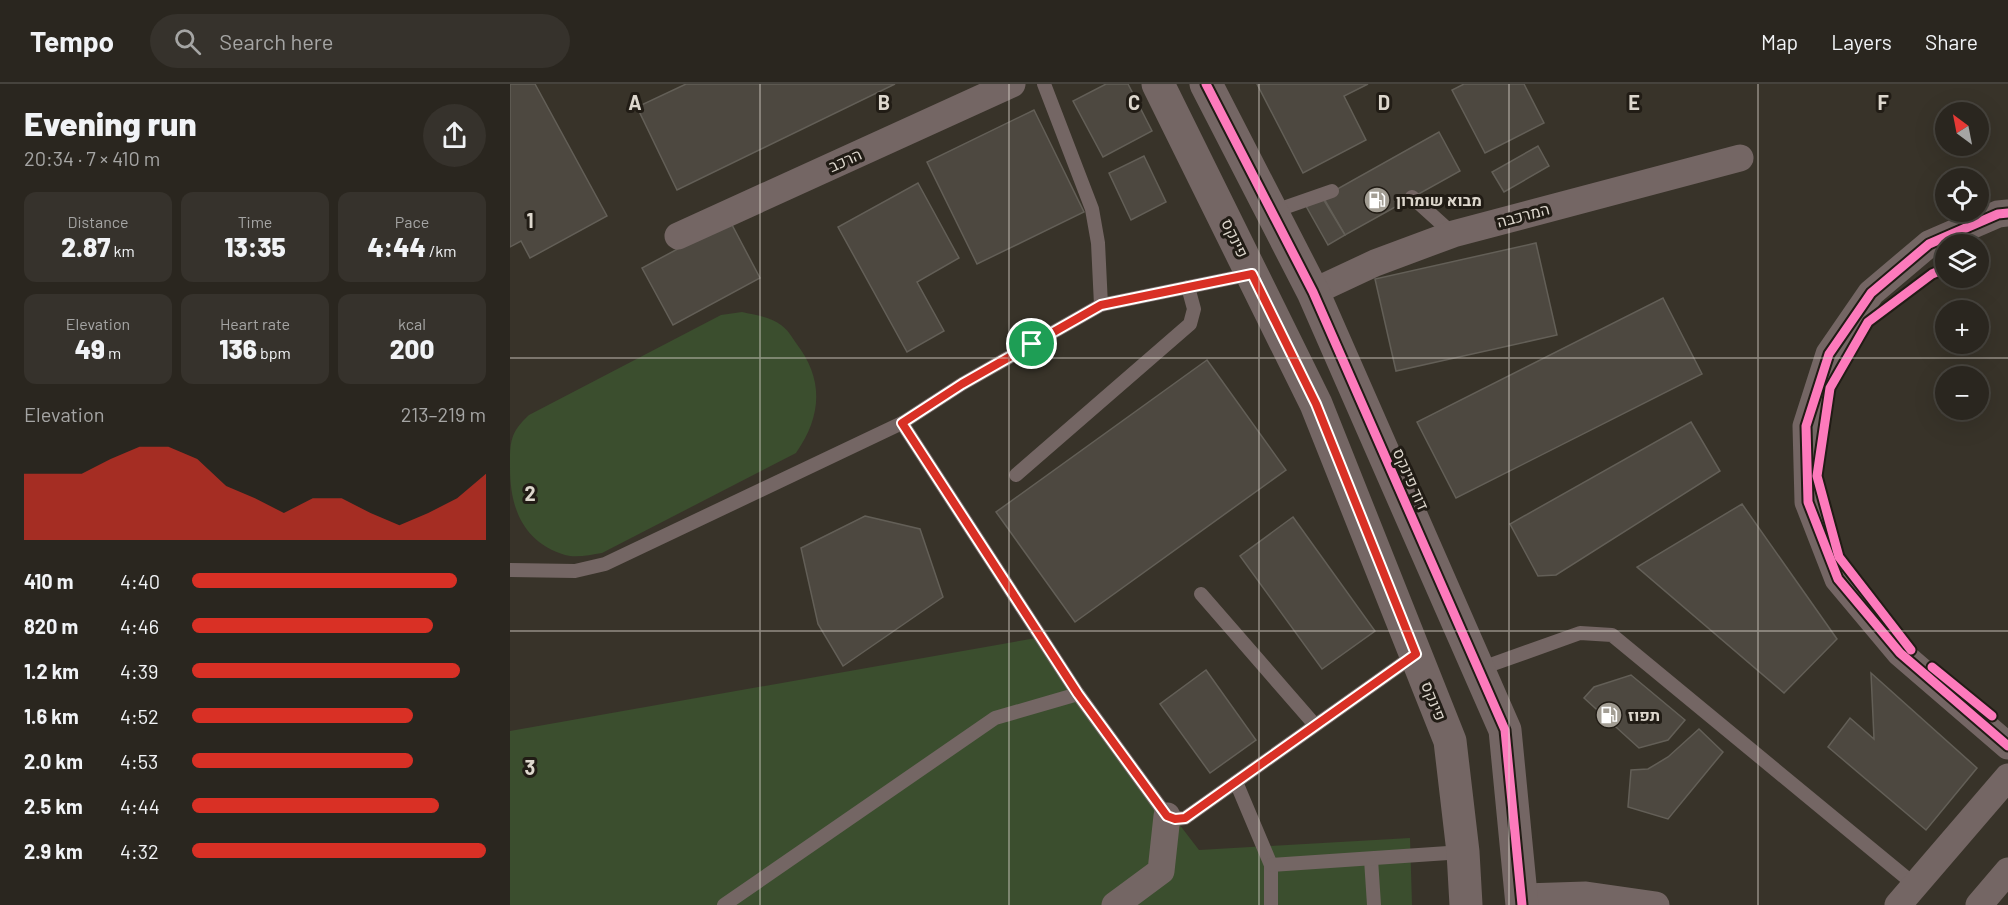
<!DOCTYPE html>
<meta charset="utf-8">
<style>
body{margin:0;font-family:Barlow,Heebo,sans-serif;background:#36322c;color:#f1f3f6;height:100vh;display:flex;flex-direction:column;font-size:22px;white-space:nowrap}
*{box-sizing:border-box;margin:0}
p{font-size:20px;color:#a5a5a4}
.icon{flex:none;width:33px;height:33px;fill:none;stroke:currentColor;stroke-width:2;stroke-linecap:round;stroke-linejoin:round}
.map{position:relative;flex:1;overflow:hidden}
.side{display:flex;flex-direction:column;background:#2a261f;width:510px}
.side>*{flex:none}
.needle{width:39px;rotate:328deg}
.fabs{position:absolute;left:1425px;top:18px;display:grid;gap:12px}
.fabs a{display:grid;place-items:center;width:54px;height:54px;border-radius:50%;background:#2a261f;box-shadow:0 6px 24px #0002,0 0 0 2px #46433d;font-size:30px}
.pin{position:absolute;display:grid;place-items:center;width:51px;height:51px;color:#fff;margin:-26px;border:3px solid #fff;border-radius:50%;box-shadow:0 2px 6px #0007}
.round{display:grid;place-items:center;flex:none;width:63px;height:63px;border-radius:32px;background:#36322c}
.overview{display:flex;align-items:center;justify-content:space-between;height:102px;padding:0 24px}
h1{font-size:33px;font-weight:800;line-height:45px}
.metrics{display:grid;grid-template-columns:repeat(3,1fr);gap:9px;height:102px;padding:6px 24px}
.metrics div{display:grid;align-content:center;border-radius:12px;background:#36322c;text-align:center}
.metrics b{font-size:26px;font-weight:800}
.metrics small{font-size:16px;font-weight:400}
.metrics p{font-size:16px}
.chart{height:168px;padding:12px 24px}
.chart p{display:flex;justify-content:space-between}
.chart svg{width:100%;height:108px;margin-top:6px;fill:#d93025;opacity:.7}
ul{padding:0 24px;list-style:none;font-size:20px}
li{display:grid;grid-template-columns:96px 72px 1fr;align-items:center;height:45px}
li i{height:15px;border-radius:8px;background:#d93025}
header{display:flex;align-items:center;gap:36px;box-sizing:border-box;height:84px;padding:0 30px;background:#2a261f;border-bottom:2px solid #46433d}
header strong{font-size:28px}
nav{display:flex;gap:33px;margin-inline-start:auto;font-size:21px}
.search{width:420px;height:54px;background:#36322c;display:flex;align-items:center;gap:15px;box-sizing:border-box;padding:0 21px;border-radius:33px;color:#a5a5a4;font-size:22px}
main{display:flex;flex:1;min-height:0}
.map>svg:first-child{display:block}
.green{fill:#3b4e2e}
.building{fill:#4d4840;stroke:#635f57;stroke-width:1.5}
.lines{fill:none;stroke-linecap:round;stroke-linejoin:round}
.service{stroke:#746664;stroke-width:14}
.minor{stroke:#746664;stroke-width:27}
.tertiary{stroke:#746664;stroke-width:33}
.cycleway-casing{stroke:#211c15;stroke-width:13}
.cycleway{stroke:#fd7abc;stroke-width:9}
.route-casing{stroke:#fff;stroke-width:12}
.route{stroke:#d93025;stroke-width:8}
.grid{fill:none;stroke:#ddd7cd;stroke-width:1.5;stroke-opacity:0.55}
.labels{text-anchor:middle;stroke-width:6;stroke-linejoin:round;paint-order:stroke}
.street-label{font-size:16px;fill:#ddd7cd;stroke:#211c15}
.poi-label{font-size:16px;font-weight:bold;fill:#ddd7cd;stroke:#211c15;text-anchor:start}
.grid-label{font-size:20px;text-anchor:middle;font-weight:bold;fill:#ddd7cd;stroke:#211c15;stroke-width:6;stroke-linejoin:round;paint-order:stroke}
</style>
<header>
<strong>Tempo</strong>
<div class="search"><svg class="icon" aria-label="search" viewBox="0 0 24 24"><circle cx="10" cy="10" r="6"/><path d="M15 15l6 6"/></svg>Search here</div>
<nav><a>Map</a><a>Layers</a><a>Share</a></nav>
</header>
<main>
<section class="side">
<div class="overview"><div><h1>Evening run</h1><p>20:34 · 7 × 410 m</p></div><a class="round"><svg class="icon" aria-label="share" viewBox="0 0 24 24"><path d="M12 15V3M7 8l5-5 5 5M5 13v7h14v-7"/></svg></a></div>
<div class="metrics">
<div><p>Distance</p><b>2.87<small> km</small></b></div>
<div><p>Time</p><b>13:35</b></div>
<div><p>Pace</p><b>4:44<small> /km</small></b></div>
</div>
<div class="metrics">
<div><p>Elevation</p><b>49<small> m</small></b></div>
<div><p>Heart rate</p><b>136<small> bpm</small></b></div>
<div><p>kcal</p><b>200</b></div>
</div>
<div class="chart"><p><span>Elevation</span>213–219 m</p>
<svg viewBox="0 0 160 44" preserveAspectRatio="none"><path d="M0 44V17L10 17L20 17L30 11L40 6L50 6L60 11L70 22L80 27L90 33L100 27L110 27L120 33L130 38L140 33L150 27L160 17V44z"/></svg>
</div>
<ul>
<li><b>410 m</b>4:40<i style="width:90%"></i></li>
<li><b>820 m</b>4:46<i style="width:82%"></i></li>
<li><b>1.2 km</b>4:39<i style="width:91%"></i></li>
<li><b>1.6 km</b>4:52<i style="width:75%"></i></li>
<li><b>2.0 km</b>4:53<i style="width:75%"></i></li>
<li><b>2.5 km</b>4:44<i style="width:84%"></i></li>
<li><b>2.9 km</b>4:32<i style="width:100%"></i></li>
</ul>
</section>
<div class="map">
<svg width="1498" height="821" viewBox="0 0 1498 821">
<rect width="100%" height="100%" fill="#383329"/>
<!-- green -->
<g class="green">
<path d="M232,228C245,231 261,233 271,241C277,245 282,253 286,259C314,295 312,332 286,369L92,469C80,471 66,474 55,471C13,458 0,424 0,384C0,357 0,349 19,331L211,231Z"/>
<polygon points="526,554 689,766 900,754 902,821 0,821 0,647"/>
</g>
<!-- building -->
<g class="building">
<polygon points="0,0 25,0 97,132 20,174 11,157 0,163"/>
<polygon points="176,0 385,0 167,106 127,23"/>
<polygon points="596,0 618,0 642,47 593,73 563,17"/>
<polygon points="747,0 858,0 834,12 856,56 793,89"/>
<polygon points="954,0 1014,0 1034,39 975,69 942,6"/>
<polygon points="524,26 574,128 467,180 417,78"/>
<polygon points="929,48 950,87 835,151 813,113"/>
<polygon points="1028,62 1039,82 994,108 982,88"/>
<polygon points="634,72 656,118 621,136 599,89"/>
<polygon points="408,99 449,174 407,198 434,247 397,268 328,143"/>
<polygon points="812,113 835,151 818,161 796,122"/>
<polygon points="220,137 250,194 163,241 132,184"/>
<polygon points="1026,159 1047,251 886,287 865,195"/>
<polygon points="1153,214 1192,290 946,414 907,338"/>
<polygon points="697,276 776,386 565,538 486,428"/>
<polygon points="1181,338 1210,387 1046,491 1028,492 1000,440"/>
<polygon points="1232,420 1327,555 1274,609 1127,483"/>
<polygon points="355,432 410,445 433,513 333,582 308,540 291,464"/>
<polygon points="783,433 865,547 812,585 730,472"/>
<polygon points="696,586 746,656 700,689 650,620"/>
<polygon points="1361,589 1467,684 1416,746 1318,663 1340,634 1364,655"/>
<polygon points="1121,591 1175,636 1158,656 1129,664 1074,614 1084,603"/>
<polygon points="1189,645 1213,668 1158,735 1118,723 1121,686 1138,685 1158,673"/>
</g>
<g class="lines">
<!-- service -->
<g class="service">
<polyline points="534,0 582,125 588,159 591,221"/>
<polyline points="902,113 943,150"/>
<polyline points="762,128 822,107"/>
<polyline points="742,190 591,221 452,300 392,339 568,610 657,732 665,735 675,734 906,570"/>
<polyline points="506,391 680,240 684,225 678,203"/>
<polyline points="0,486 65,487 95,480 392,339"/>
<polyline points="691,510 805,641"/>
<polyline points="969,585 1070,549 1102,551 1405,801"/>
<polyline points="726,698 761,781 761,821"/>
<polyline points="861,775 864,821"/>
<polyline points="761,781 953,768"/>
<polyline points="214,821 485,634 568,610"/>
</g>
<!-- minor -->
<g class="minor">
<polyline points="1498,129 1488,130 1419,160 1361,209 1319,270 1296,342 1298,418 1328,495 1390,569 1498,662"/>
<polyline points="168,152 502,0"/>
<polyline points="803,208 865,179 943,150 1230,74"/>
<polyline points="1011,813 1076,811 1146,821"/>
<polyline points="605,821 651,787 657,732"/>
<polyline points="1388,821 1498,693"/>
<polyline points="1469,821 1498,787"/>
</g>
<!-- tertiary -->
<g class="tertiary">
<polyline points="648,0 806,320 940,657 953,768 956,821"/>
<polyline points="696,0 803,208 995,646 1012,821"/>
</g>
<defs>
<g id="cycleway">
<polyline points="696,0 803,208 995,646 1012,821"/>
<polyline points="1498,129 1488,130 1419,160 1361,209 1319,270 1296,342 1298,418 1328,495 1390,569 1498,662"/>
<polyline points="1401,566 1329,473 1307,392 1320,304 1358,238 1422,190 1436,184"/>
<polyline points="1422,583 1482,632"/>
</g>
</defs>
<!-- cycleway casing -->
<use href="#cycleway" class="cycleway-casing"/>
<!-- cycleway -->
<use href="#cycleway" class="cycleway"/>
</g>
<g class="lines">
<defs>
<polygon id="route" points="742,190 806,320 906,570 675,734 665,735 657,732 568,610 392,339 452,300 591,221"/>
</defs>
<!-- route casing -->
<use href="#route" class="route-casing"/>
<!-- route -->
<use href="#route" class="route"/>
</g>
<!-- grid -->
<path class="grid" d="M250,0V821M499,0V821M749,0V821M999,0V821M1248,0V821M0,274H1498M0,547H1498"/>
<!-- icons -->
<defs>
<symbol id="fuel-disc" viewBox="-11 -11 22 22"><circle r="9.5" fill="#a39e94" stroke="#211c15"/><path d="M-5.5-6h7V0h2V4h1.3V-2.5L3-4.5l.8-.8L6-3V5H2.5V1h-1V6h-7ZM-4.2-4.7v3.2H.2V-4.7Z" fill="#fff"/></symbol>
</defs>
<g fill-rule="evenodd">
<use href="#fuel-disc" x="852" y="101" width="30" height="30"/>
<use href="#fuel-disc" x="1084" y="616" width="30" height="30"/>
</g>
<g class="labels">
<!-- street labels -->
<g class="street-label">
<text transform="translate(335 76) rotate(-24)" y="6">הרכב</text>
<text transform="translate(1013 131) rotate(-15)" y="6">המרכבה</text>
<text transform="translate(725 154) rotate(64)" y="6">פינקס</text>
<text transform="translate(901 395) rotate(66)" y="6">דוד פינקס</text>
<text transform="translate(924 617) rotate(68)" y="6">פינקס</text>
</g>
<!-- poi labels -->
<g class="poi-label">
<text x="886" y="122">מבוא שומרון</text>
<text x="1118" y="637">תפוז</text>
</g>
</g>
<g class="grid-label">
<text x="125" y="26">A</text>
<text x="374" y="26">B</text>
<text x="624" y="26">C</text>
<text x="874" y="26">D</text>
<text x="1124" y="26">E</text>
<text x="1373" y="26">F</text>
<text x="20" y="144">1</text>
<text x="20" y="417">2</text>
<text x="20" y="691">3</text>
</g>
</svg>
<div class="fabs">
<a><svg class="needle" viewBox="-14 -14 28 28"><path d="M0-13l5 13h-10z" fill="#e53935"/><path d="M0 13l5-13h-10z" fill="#a5a5a4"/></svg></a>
<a><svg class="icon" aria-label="locate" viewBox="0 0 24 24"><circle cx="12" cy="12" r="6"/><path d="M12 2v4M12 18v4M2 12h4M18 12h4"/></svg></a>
<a><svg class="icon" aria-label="layers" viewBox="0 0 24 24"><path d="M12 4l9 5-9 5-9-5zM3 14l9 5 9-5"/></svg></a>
<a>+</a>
<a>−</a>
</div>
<div class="pin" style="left:522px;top:260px;background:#1e9e55"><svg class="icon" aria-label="arrive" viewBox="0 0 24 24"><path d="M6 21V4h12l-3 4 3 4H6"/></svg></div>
</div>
</main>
